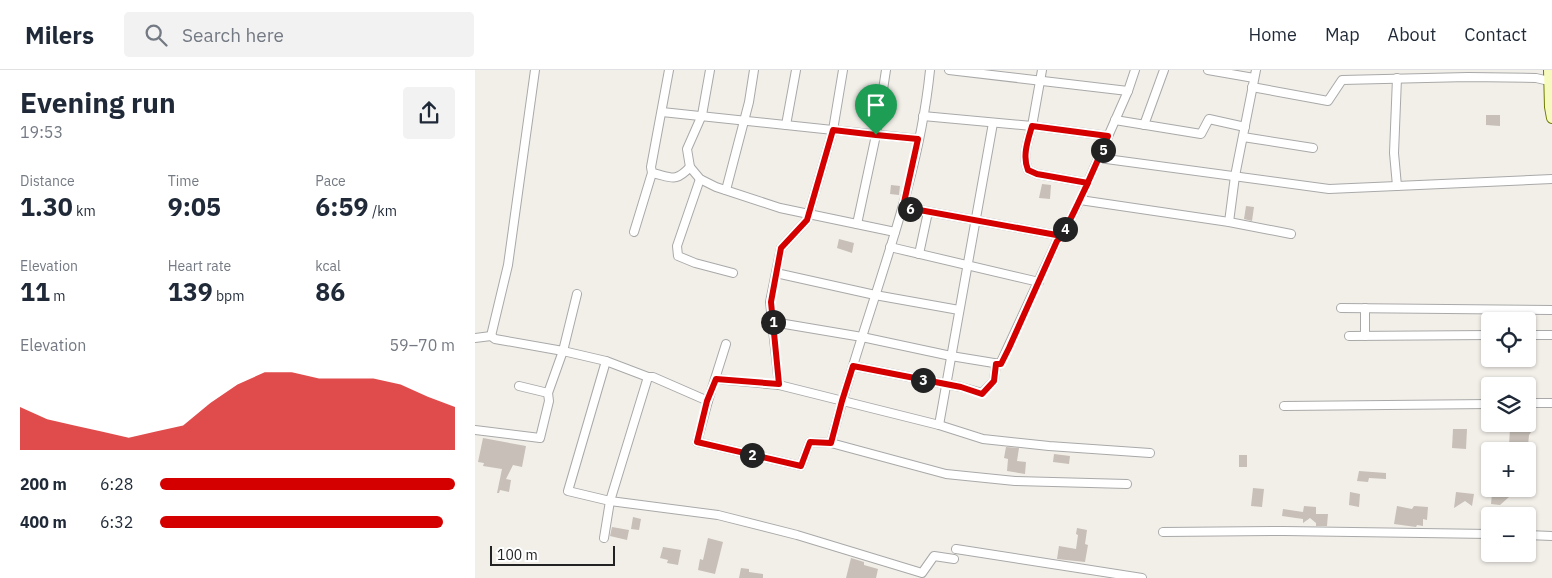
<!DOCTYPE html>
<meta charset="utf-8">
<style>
body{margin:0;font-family:"IBM Plex Sans",sans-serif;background:#f2f2f3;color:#1f2937;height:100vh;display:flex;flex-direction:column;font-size:19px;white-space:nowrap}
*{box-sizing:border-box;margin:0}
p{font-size:16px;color:#747a83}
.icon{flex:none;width:28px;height:28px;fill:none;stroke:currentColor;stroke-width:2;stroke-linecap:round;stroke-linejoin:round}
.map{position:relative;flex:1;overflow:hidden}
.side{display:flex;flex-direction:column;background:#fff;width:475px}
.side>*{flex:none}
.tools{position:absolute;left:1006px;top:242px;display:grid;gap:10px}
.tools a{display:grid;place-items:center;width:55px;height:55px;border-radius:5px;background:#fff;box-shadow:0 1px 4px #0004;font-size:25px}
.scale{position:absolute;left:15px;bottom:12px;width:125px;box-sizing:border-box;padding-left:5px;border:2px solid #222;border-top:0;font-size:14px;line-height:18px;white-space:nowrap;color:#222;-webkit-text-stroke:4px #fff;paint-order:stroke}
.pin{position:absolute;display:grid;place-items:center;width:42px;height:42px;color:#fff;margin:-51px -21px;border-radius:50% 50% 50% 0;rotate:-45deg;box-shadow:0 0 5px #0007}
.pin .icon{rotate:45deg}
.km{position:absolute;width:25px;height:25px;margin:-12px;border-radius:50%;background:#222;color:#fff;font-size:14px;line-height:25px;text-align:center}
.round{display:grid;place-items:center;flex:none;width:52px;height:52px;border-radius:5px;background:#f2f2f3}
.overview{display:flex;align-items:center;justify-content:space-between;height:85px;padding:0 20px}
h1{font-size:28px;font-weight:800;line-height:38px}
.stats{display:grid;grid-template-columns:repeat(3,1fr);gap:8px;height:85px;padding:5px 20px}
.stats div{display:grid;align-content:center}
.stats b{font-size:25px;font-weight:800}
.stats small{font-size:14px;font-weight:400}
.stats p{font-size:14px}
.chart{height:140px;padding:10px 20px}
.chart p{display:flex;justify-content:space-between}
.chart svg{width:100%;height:90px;margin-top:5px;fill:#d40000;opacity:.7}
ul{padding:0 20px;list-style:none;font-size:16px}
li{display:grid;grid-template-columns:80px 60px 1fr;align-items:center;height:38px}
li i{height:12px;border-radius:6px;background:#d40000}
header{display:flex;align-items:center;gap:30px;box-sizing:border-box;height:70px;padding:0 25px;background:#fff;border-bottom:1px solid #e0e1e3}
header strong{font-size:24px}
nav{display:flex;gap:28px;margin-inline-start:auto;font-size:18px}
.search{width:350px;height:45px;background:#f2f2f3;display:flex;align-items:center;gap:12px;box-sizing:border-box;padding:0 18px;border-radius:5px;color:#747a83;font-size:19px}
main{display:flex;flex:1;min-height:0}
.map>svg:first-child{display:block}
.building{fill:#c7bfb8}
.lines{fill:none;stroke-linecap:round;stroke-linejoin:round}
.street-casing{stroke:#a9a9a9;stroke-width:10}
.secondary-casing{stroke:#707d05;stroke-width:12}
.street{stroke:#fff;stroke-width:8}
.secondary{stroke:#f7fabf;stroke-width:10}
.route-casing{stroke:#fff;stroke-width:10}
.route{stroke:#d40000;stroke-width:6}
</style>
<header>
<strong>Milers</strong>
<div class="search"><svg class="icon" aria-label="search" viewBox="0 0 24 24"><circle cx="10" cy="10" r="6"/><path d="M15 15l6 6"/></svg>Search here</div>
<nav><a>Home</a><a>Map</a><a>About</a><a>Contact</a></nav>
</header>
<main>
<section class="side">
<div class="overview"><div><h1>Evening run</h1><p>19:53</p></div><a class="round"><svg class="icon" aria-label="share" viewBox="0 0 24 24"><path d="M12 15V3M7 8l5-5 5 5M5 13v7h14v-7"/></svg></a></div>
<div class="stats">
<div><p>Distance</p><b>1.30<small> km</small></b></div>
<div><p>Time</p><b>9:05</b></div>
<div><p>Pace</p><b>6:59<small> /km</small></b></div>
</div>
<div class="stats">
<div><p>Elevation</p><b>11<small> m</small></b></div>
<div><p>Heart rate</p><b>139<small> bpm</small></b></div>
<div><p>kcal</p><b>86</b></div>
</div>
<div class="chart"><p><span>Elevation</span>59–70 m</p>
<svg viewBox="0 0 160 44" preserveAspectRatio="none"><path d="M0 44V23L10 29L20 32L30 35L40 38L50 35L60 32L70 21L80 12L90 6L100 6L110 9L120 9L130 9L140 12L150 18L160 23V44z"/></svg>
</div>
<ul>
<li><b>200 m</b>6:28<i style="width:100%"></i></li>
<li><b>400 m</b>6:32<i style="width:96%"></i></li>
</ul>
</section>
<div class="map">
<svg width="1077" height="508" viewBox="0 0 1077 508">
<rect width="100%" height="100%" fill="#f2efe9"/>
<!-- building -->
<g class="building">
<polygon points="1011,45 1025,45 1025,56 1011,55"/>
<polygon points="567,114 576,115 575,129 564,128"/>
<polygon points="416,115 425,116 424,125 415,124"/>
<polygon points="771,136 779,137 777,151 769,149"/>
<polygon points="364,169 379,173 377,183 362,178"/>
<polygon points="1047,357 1060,357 1054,365 1053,376 1034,375 1035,359 1045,360"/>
<polygon points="978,359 992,359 991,379 977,378"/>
<polygon points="8,368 51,376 47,397 38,395 31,409 36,410 34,422 25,420 24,423 22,423 27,399 8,396 9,393 3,392"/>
<polygon points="531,377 544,378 542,391 551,392 550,404 532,401 533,389 529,388"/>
<polygon points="579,384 595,386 594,394 578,392"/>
<rect x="764" y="385" width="8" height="12"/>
<polygon points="884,401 911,403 911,409 894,408 893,412 882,411"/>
<polygon points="778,418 789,419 787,437 776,436"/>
<polygon points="1031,419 1043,419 1025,435 1016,434 1017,423 1030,424"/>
<polygon points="875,422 885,424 884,437 874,435"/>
<polygon points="981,422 999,424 997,436 990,431 979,438"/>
<polygon points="829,436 841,437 841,444 853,444 852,456 841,456 841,453 835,448 828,453 828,449 807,446 808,439 828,442"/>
<polygon points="922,436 937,439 939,436 953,437 952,450 948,449 948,456 942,455 941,457 919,454"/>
<polygon points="158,447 166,449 164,460 156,459"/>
<polygon points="137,457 154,460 152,470 135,466"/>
<polygon points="602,458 612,460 610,474 613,475 610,492 582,489 584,476 601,479 603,465 601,464"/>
<polygon points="233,468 248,472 240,504 223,500 225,489 228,490"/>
<polygon points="188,477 206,480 203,495 192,493 193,490 185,488"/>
<polygon points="376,488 389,492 389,495 403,499 401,508 371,508"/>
<polygon points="266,498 274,499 274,502 288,504 288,508 264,508"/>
</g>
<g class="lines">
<defs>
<g id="street">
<polyline points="235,0 227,45 212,79 215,97 225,109 241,117 305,138 420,162"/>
<polyline points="368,0 358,60 332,150 306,178 295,232 304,315 464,355 508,369 574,376 675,383"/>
<path d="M455,0C442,129 387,248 356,373L471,404L540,411L652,414"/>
<polyline points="474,0 653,21"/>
<polyline points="660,0 653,21 605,130 754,152 816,164"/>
<polyline points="733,0 779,8"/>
<polyline points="777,17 853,31 867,10 993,7 1061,8 1074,11"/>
<polyline points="187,42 443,69"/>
<polyline points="448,46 557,56 567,0"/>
<polyline points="640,50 726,64 734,49 770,57"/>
<polyline points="311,55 321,0"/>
<polyline points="669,55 689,0"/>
<polyline points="768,67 838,78"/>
<polyline points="624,88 854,119 1077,109"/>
<path d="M177,103C197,107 200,113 215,97"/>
<polyline points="225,109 202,176 203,186 220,193 258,203"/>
<path d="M613,113L562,104L553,100C547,86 553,70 557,56L633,66"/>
<polyline points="922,116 919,83 922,8"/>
<polyline points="251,120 274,32 279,0"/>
<polyline points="428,137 587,166"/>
<polyline points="754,152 760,106 781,0"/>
<polyline points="382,154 401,65 411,0"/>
<polyline points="159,162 177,103 176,97 194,0"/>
<polyline points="415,177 564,212"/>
<polyline points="444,184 453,142"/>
<polyline points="301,203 400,225 484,240"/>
<polyline points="866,238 1077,240"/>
<polyline points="890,238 890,266"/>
<polyline points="298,252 387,267 476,286 525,294 582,171 587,166 605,130"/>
<polyline points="1052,265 1077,265"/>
<polyline points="16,266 33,195 60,0"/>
<polyline points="874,266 1015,265"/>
<polyline points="0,268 16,266 20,269 88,281 131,291 173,307 178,307 233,331"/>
<polyline points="251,274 233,331 222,372 326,396 335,372 356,373"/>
<polyline points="131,291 93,421 135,431 243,445 322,465 447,503 459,486 479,489"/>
<polyline points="378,296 486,317 507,323 519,311 521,294"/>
<polyline points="241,309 304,315"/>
<polyline points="44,316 73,323"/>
<polyline points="1052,333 1077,333"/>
<polyline points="809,336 1015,334"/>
<polyline points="464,355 518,53"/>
<polyline points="0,360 65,368 74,331 73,323 88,281 102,224"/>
<polyline points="688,462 809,461 1015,464"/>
<polyline points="1052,465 1077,466"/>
<polyline points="129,468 135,431 173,307"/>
<polyline points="481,479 667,508"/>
</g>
<polyline id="secondary" points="1074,0 1075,37 1077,48"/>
</defs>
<!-- street casing -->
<use href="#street" class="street-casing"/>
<!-- secondary casing -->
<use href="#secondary" class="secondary-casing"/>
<!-- street -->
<use href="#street" class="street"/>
<!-- secondary -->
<use href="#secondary" class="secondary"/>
</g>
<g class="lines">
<defs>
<path id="route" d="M401,65L358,60L332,150L306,178L296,232L304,314L241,309L232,331L222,372L326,396L335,372L356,373L367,331L378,296L486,317L507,324L519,311L521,294H526L534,278L582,171L587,166L613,113L562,104L553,100C547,86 553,70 557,56L633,66C619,100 604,133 587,166L428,137L443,69L401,65"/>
</defs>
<!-- route casing -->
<use href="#route" class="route-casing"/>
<!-- route -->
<use href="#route" class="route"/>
</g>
</svg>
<div class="tools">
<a><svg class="icon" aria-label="locate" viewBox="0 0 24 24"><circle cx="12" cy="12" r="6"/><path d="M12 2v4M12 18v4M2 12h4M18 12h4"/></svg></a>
<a><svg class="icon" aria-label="layers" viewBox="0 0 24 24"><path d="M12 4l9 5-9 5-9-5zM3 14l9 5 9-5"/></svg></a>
<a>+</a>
<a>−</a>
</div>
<div class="scale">100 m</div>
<div class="pin" style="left:401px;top:65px;background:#1e9e55"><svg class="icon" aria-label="arrive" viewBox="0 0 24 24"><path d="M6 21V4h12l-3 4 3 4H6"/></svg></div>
<b class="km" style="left:298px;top:252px">1</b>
<b class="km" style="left:277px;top:385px">2</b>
<b class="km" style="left:448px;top:310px">3</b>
<b class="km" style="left:590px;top:159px">4</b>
<b class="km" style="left:628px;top:80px">5</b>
<b class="km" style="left:435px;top:139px">6</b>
</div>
</main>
